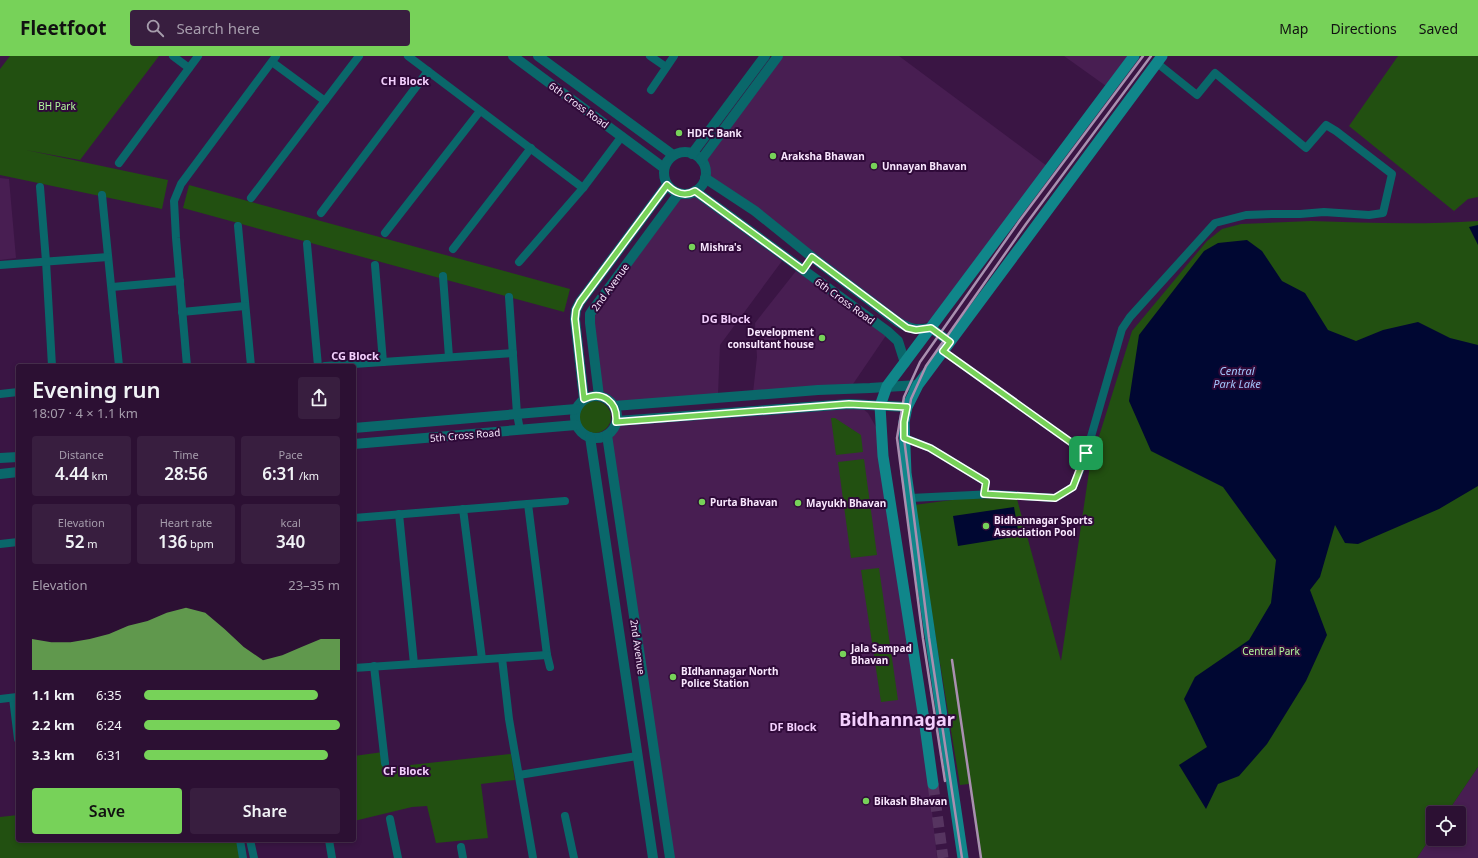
<!DOCTYPE html>
<meta charset="utf-8">
<style>
body{margin:0;font-family:"Noto Sans",sans-serif;background:#381e3f;color:#f1f3f6;height:100vh;display:flex;flex-direction:column;font-size:15px;white-space:nowrap}
*{box-sizing:border-box;margin:0}
p{font-size:13px;color:#a69dac}
.icon{flex:none;width:22px;height:22px;fill:none;stroke:currentColor;stroke-width:2;stroke-linecap:round;stroke-linejoin:round}
.map{position:relative;flex:1;overflow:hidden}
.drawer{position:absolute;left:16px;top:308px;width:340px;height:478px;display:flex;flex-direction:column;background:#2c1033;border-radius:4px;box-shadow:0 2px 6px #0003,0 0 0 1px #48304e}
.drawer>*{flex:none}
.fabs{position:absolute;left:1426px;top:750px;display:grid;gap:8px}
.fabs a{display:grid;place-items:center;width:40px;height:40px;border-radius:4px;background:#2c1033;box-shadow:0 2px 6px #0003,0 0 0 1px #48304e;font-size:20px}
.pin{position:absolute;display:grid;place-items:center;width:34px;height:34px;color:#fff;margin:-17px;border-radius:8px;box-shadow:0 2px 6px #0006}
.round{display:grid;place-items:center;flex:none;width:42px;height:42px;border-radius:4px;background:#381e3f}
.head{display:flex;align-items:center;justify-content:space-between;height:68px;padding:0 16px}
h1{font-size:22px;font-weight:600;line-height:30px}
.stats{display:grid;grid-template-columns:repeat(3,1fr);gap:6px;height:68px;padding:4px 16px}
.stats div{display:grid;align-content:center;border-radius:4px;background:#381e3f;text-align:center}
.stats b{font-size:17px;font-weight:600}
.stats small{font-size:11px;font-weight:400}
.stats p{font-size:11px}
.chart{height:112px;padding:8px 16px}
.chart p{display:flex;justify-content:space-between}
.chart svg{width:100%;height:72px;margin-top:4px;fill:#77d259;opacity:.7}
.button{display:flex;gap:8px;margin-top:auto;padding:8px 16px}
.button a{flex:1;height:46px;border-radius:4px;background:#77d259;color:#111;font-size:16px;font-weight:600;line-height:46px;text-align:center}
.button a+a{background:#381e3f;color:#f1f3f6}
ul{padding:0 16px;list-style:none;font-size:13px}
li{display:grid;grid-template-columns:64px 48px 1fr;align-items:center;height:30px}
li i{height:10px;border-radius:5px;background:#77d259}
header{display:flex;align-items:center;gap:24px;box-sizing:border-box;height:56px;padding:0 20px;background:#77d259;color:#111}
header strong{font-size:19px}
nav{display:flex;gap:22px;margin-inline-start:auto;font-size:14px}
.search{width:280px;height:36px;background:#381e3f;display:flex;align-items:center;gap:10px;box-sizing:border-box;padding:0 14px;border-radius:4px;color:#a69dac;font-size:15px}
.map>svg:first-child{display:block}
.built{fill:#481e52}
.green{fill:#225011}
.water{fill:#000732}
.lines{fill:none;stroke-linecap:round;stroke-linejoin:round}
.secondary-tunnel{stroke:#563460;stroke-width:11;stroke-dasharray:11 5.5;stroke-linecap:butt}
.minor{stroke:#0a676a;stroke-width:8}
.tertiary{stroke:#0a676a;stroke-width:10}
.secondary{stroke:#10868a;stroke-width:11}
.rail{stroke:#a98fb0;stroke-width:2.5}
.route-casing{stroke:#fff;stroke-width:8}
.route{stroke:#77d259;stroke-width:5}
.poi-dot{fill:#77d259;stroke:#2f0a39;stroke-width:1.5}
.labels{text-anchor:middle;stroke-width:4;stroke-linejoin:round;paint-order:stroke}
.street-label{font-size:10px;fill:#f8e6fd;stroke:#2f0a39}
.park-label{font-size:10px;fill:#b2f99c;stroke:#2f0a39}
.poi-label{font-size:10px;font-weight:bold;fill:#f8e6fd;stroke:#2f0a39;text-anchor:start}
.neighbourhood-label{font-size:11px;font-weight:bold;fill:#f3cffd;stroke:#2f0a39}
.water-label{font-size:11px;font-style:italic;fill:#a3c6fc;stroke:#2f0a39}
.town-label{font-size:18px;font-weight:bold;fill:#f3cffd;stroke:#2f0a39}
</style>
<header>
<strong>Fleetfoot</strong>
<div class="search"><svg class="icon" aria-label="search" viewBox="0 0 24 24"><circle cx="10" cy="10" r="6"/><path d="M15 15l6 6"/></svg>Search here</div>
<nav><a>Map</a><a>Directions</a><a>Saved</a></nav>
</header>
<div class="map">
<svg width="1478" height="802" viewBox="0 0 1478 802">
<rect width="100%" height="100%" fill="#3a1544"/>
<!-- built -->
<g class="built">
<polygon points="783,0 899,0 1047,110 928,266 919,268 899,266 710,122 709,110 705,104"/>
<polygon points="1064,0 1129,0 1106,30"/>
<polygon points="0,122 9,123 16,202 0,204"/>
<polygon points="695,140 782,205 720,289 718,338 616,346 601,336 594,264 596,257 680,141"/>
<polygon points="796,215 887,278 853,328 753,337 757,301 755,267"/>
<polygon points="847,350 863,353 868,357 876,371 928,718 937,802 673,802 610,382 620,369"/>
<polygon points="1478,711 1478,802 1417,802 1433,778 1433,783 1459,783 1459,757 1447,757"/>
</g>
<!-- green -->
<g class="green">
<polygon points="10,0 159,0 80,104 26,94 168,124 162,153 0,119 0,13"/>
<polygon points="1398,0 1478,0 1478,141 1468,143 1454,155 1349,70"/>
<polygon points="189,129 570,233 564,256 183,152"/>
<path d="M1311,165C1367,167 1422,169 1478,165V711L1447,757H1433V778L1417,802H980L969,728L960,729L914,449L967,442L1017,443L1061,605L1090,409L1132,275L1207,185L1222,173L1241,168Z"/>
<circle cx="595" cy="361" r="16"/>
<polygon points="831,362 835,362 861,379 863,396 836,399"/>
<polygon points="864,403 877,499 851,502 838,406"/>
<polygon points="879,512 898,644 881,646 861,514"/>
<polygon points="383,696 383,712 511,698 515,724 481,728 488,782 436,787 427,750 412,751 354,765 354,700"/>
<polygon points="18,759 18,784 237,784 240,802 0,802 0,761"/>
</g>
<!-- water -->
<g class="water">
<polygon points="1478,169 1478,189 1469,171"/>
<polygon points="1247,184 1262,195 1282,225 1305,237 1328,274 1356,285 1383,274 1418,266 1450,282 1478,289 1478,430 1439,453 1358,488 1345,487 1335,469 1320,521 1310,534 1327,579 1306,625 1267,688 1239,720 1218,728 1206,753 1179,709 1207,691 1184,643 1195,621 1249,584 1271,547 1276,504 1223,431 1151,395 1129,345 1139,279 1204,195 1218,187"/>
<polygon points="1014,451 1019,480 958,490 953,460"/>
</g>
<g class="lines">
<!-- secondary-tunnel -->
<polyline class="secondary-tunnel" points="933,728 943,802"/>
<!-- minor -->
<g class="minor">
<polyline points="173,0 189,12"/>
<polyline points="408,0 583,132"/>
<polyline points="650,0 666,11"/>
<polyline points="272,6 325,45"/>
<polyline points="651,34 674,0"/>
<polyline points="119,107 198,0"/>
<polyline points="40,131 46,205 52,310"/>
<polyline points="102,139 119,310"/>
<polyline points="251,142 359,0"/>
<polyline points="321,157 428,15"/>
<polyline points="238,170 251,310"/>
<polyline points="385,177 480,55"/>
<polyline points="307,188 318,310"/>
<polyline points="453,193 531,92"/>
<polyline points="519,206 583,132 622,80"/>
<polyline points="0,209 108,201"/>
<polyline points="375,209 383,306"/>
<polyline points="443,220 449,301"/>
<polyline points="112,231 180,225"/>
<polyline points="509,241 517,358 520,374"/>
<polyline points="182,256 245,250"/>
<polyline points="943,295 1086,397"/>
<polyline points="187,310 176,182 174,145 181,128 276,0"/>
<polyline points="325,310 513,297"/>
<polyline points="0,338 18,336"/>
<polyline points="905,382 930,392 986,426 984,438"/>
<polyline points="910,442 994,438 1055,442 1073,431 1084,405 1122,273 1130,261 1215,167 1246,159 1272,158 1300,158 1324,156 1369,159 1383,157 1392,118 1336,75 1326,69 1306,92 1215,17 1197,39 1157,7"/>
<polyline points="528,448 547,599 550,611"/>
<polyline points="463,453 482,603"/>
<polyline points="399,458 414,608"/>
<polyline points="354,462 565,445"/>
<polyline points="0,488 18,486"/>
<polyline points="502,602 509,663 533,802"/>
<polyline points="374,610 385,707"/>
<polyline points="354,612 547,599"/>
<polyline points="13,642 18,683"/>
<polyline points="0,643 17,641"/>
<polyline points="519,719 637,700"/>
<polyline points="565,760 574,802"/>
<polyline points="390,763 398,802"/>
<polyline points="240,784 243,802"/>
<polyline points="250,784 254,802"/>
<polyline points="329,784 332,802"/>
<polyline points="461,791 463,802"/>
</g>
<!-- tertiary -->
<g class="tertiary">
<polyline points="513,0 664,112"/>
<polyline points="538,0 673,99"/>
<circle cx="685" cy="117" r="21"/>
<polyline points="692,98 765,0"/>
<polyline points="701,104 778,0"/>
<path d="M705,122L755,155L812,201L898,266C911,274 917,274 931,272L950,286"/>
<polyline points="695,135 887,275 898,285 905,307"/>
<circle cx="596" cy="361" r="21"/>
<polyline points="599,340 590,267 590,258 592,255 679,137"/>
<polyline points="584,343 575,263 576,254 580,246 667,129"/>
<polyline points="614,350 818,334 870,332 918,329"/>
<polyline points="617,365 849,348 907,351"/>
<polyline points="354,372 576,353"/>
<polyline points="607,379 670,802"/>
<polyline points="590,381 653,802"/>
<polyline points="354,388 576,369"/>
<polyline points="0,402 18,401"/>
<polyline points="0,418 18,416"/>
</g>
<!-- secondary -->
<g class="secondary">
<polyline points="933,728 925,670 883,400 880,350 887,330 1134,0"/>
<polyline points="963,802 906,417 904,366 907,351 918,329 1162,0"/>
</g>
<!-- rail -->
<g class="rail">
<polyline points="952,604 981,802"/>
<polyline points="945,725 923,583 897,382 904,341 920,306 1020,164 1143,0"/>
<polyline points="962,802 929,582 904,382 911,343 926,310 1026,168 1151,0"/>
</g>
</g>
<g class="lines">
<defs>
<path id="route" d="M667,129C675,137 685,141 695,135L803,214L812,201L907,272L916,274L931,272L950,286L943,295L1086,397L1073,431L1055,442L984,438L986,426L930,392L904,382V366L907,351L849,348L616,366C618,346 602,334 584,343L575,263L576,254L580,246Z"/>
</defs>
<!-- route casing -->
<use href="#route" class="route-casing"/>
<!-- route -->
<use href="#route" class="route"/>
</g>
<!-- markers -->
<g class="poi-dot">
<circle cx="679" cy="77" r="4"/>
<circle cx="773" cy="100" r="4"/>
<circle cx="874" cy="110" r="4"/>
<circle cx="692" cy="191" r="4"/>
<circle cx="822" cy="282" r="4"/>
<circle cx="702" cy="446" r="4"/>
<circle cx="798" cy="447" r="4"/>
<circle cx="986" cy="470" r="4"/>
<circle cx="843" cy="598" r="4"/>
<circle cx="673" cy="621" r="4"/>
<circle cx="866" cy="745" r="4"/>
</g>
<g class="labels">
<!-- street labels -->
<g class="street-label">
<text transform="translate(579 49) rotate(36)" y="4">6th Cross Road</text>
<text transform="translate(610 231) rotate(-54)" y="4">2nd Avenue</text>
<text transform="translate(845 245) rotate(36)" y="4">6th Cross Road</text>
<text transform="translate(465 379) rotate(-5)" y="4">5th Cross Road</text>
<text transform="translate(638 591) rotate(82)" y="4">2nd Avenue</text>
</g>
<!-- park labels -->
<g class="park-label">
<text x="57" y="54">BH Park</text>
<text x="1271" y="599">Central Park</text>
</g>
<!-- poi labels -->
<g class="poi-label">
<text x="687" y="81">HDFC Bank</text>
<text x="781" y="104">Araksha Bhawan</text>
<text x="882" y="114">Unnayan Bhavan</text>
<text x="700" y="195">Mishra's</text>
<text x="814" y="280" text-anchor="end">Development<tspan x="814" dy="12">consultant house</tspan></text>
<text x="710" y="450">Purta Bhavan</text>
<text x="806" y="451">Mayukh Bhavan</text>
<text x="994" y="468">Bidhannagar Sports<tspan x="994" dy="12">Association Pool</tspan></text>
<text x="851" y="596">Jala Sampad<tspan x="851" dy="12">Bhavan</tspan></text>
<text x="681" y="619">BIdhannagar North<tspan x="681" dy="12">Police Station</tspan></text>
<text x="874" y="749">Bikash Bhavan</text>
</g>
<!-- neighbourhood labels -->
<g class="neighbourhood-label">
<text x="405" y="29">CH Block</text>
<text x="726" y="267">DG Block</text>
<text x="355" y="304">CG Block</text>
<text x="793" y="675">DF Block</text>
<text x="406" y="719">CF Block</text>
</g>
<!-- water labels -->
<g class="water-label">
<text x="1237" y="319">Central<tspan x="1237" dy="13">Park Lake</tspan></text>
</g>
<!-- town labels -->
<g class="town-label">
<text x="897" y="670">Bidhannagar</text>
</g>
</g>
</svg>
<div class="fabs">
<a><svg class="icon" aria-label="locate" viewBox="0 0 24 24"><circle cx="12" cy="12" r="6"/><path d="M12 2v4M12 18v4M2 12h4M18 12h4"/></svg></a>
</div>
<div class="pin" style="left:1086px;top:397px;background:#1e9e55"><svg class="icon" aria-label="arrive" viewBox="0 0 24 24"><path d="M6 21V4h12l-3 4 3 4H6"/></svg></div>
<section class="drawer">
<div class="head"><div><h1>Evening run</h1><p>18:07 · 4 × 1.1 km</p></div><a class="round"><svg class="icon" aria-label="share" viewBox="0 0 24 24"><path d="M12 15V3M7 8l5-5 5 5M5 13v7h14v-7"/></svg></a></div>
<div class="stats">
<div><p>Distance</p><b>4.44<small> km</small></b></div>
<div><p>Time</p><b>28:56</b></div>
<div><p>Pace</p><b>6:31<small> /km</small></b></div>
</div>
<div class="stats">
<div><p>Elevation</p><b>52<small> m</small></b></div>
<div><p>Heart rate</p><b>136<small> bpm</small></b></div>
<div><p>kcal</p><b>340</b></div>
</div>
<div class="chart"><p><span>Elevation</span>23–35 m</p>
<svg viewBox="0 0 160 44" preserveAspectRatio="none"><path d="M0 44V25L10 27L20 27L30 25L40 22L50 17L60 14L70 9L80 6L90 9L100 19L110 30L120 38L130 35L140 30L150 25L160 25V44z"/></svg>
</div>
<ul>
<li><b>1.1 km</b>6:35<i style="width:89%"></i></li>
<li><b>2.2 km</b>6:24<i style="width:100%"></i></li>
<li><b>3.3 km</b>6:31<i style="width:94%"></i></li>
</ul>
<div class="button"><a>Save</a><a>Share</a></div>
</section>
</div>
